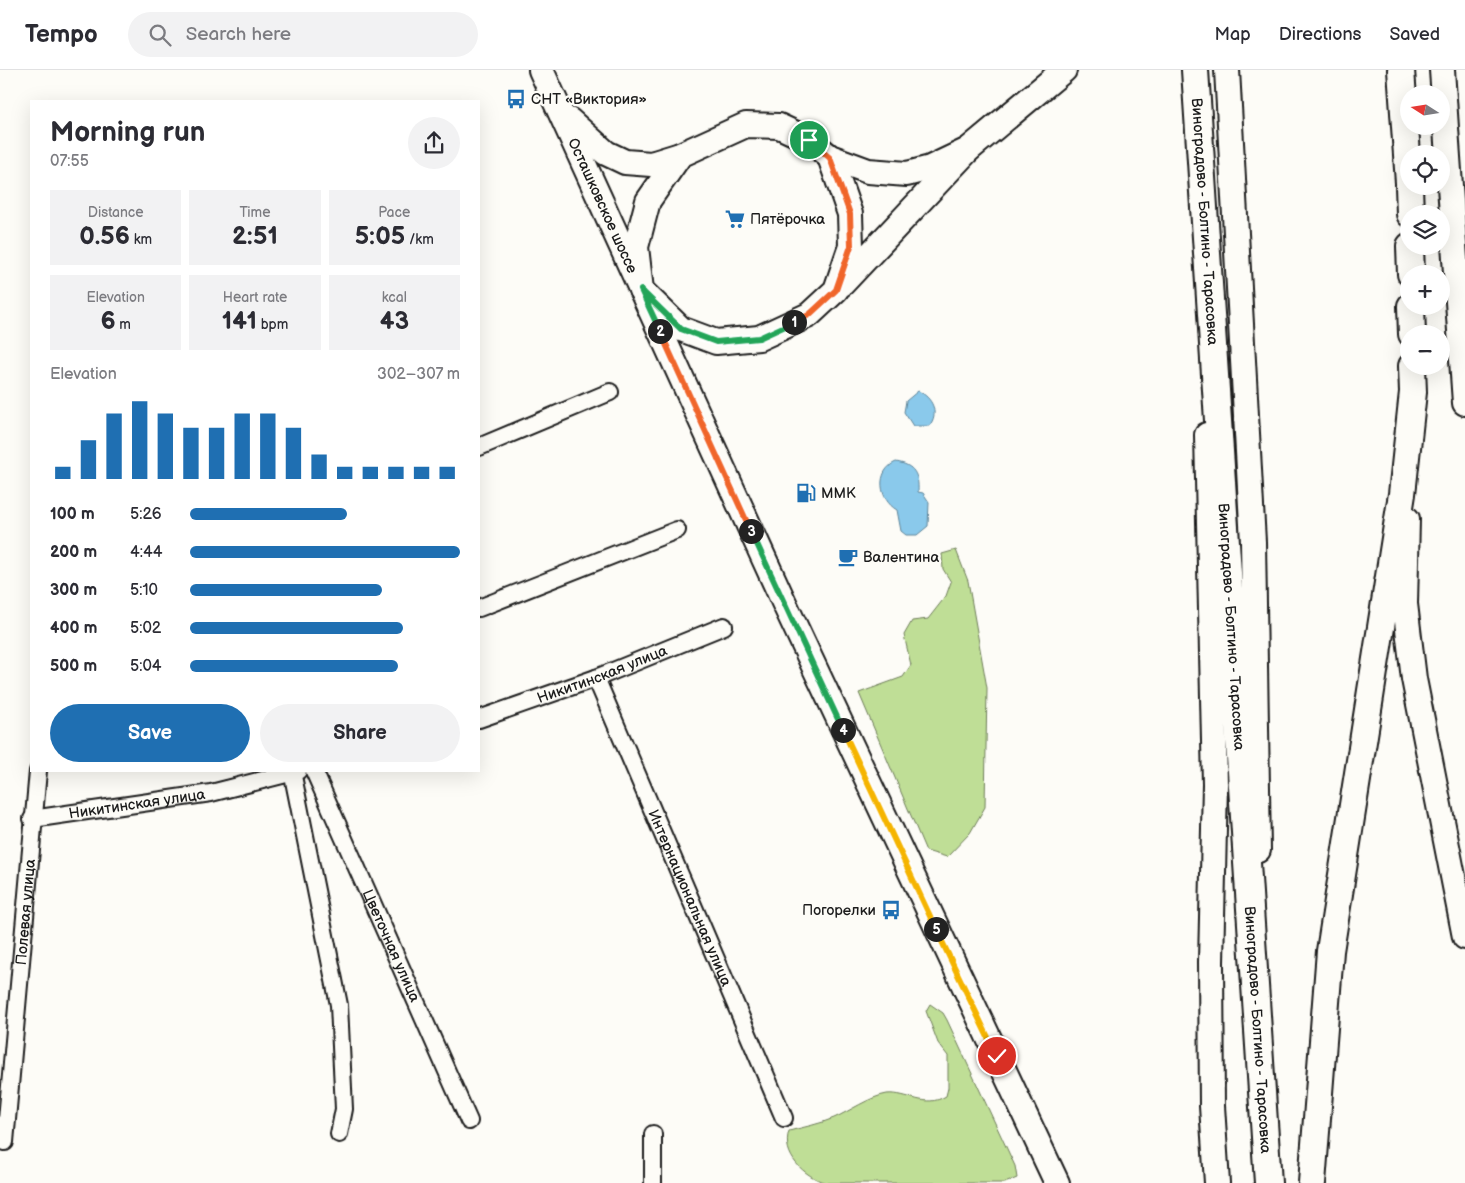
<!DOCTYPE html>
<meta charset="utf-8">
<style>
body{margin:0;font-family:"Balsamiq Sans",sans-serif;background:#f2f2f3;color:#2b2b33;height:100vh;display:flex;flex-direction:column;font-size:19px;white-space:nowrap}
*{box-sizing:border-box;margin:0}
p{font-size:16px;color:#7c7c81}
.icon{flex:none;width:28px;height:28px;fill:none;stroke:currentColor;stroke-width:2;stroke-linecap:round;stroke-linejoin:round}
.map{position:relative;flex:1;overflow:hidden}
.sheet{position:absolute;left:30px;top:30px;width:450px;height:672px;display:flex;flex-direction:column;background:#fff;border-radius:0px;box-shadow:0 5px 20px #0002}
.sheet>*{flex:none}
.needle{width:32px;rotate:282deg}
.buttons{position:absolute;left:1400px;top:15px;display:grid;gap:10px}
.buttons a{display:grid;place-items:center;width:50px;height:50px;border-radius:50%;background:#fff;box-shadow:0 5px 20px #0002;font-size:25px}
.pin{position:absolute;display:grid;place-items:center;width:42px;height:42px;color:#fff;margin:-21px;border:2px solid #fff;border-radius:50%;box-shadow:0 1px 5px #0007}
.km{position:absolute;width:25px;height:25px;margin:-12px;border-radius:50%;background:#222;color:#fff;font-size:14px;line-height:25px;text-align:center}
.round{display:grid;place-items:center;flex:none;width:52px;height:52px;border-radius:26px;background:#f2f2f3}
.overview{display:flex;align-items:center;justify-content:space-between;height:85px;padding:0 20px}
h1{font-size:28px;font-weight:800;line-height:38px}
.metrics{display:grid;grid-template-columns:repeat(3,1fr);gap:8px;height:85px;padding:5px 20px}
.metrics div{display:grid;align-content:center;border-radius:0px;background:#f2f2f3;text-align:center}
.metrics b{font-size:25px;font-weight:800}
.metrics small{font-size:14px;font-weight:400}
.metrics p{font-size:14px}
.chart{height:140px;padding:10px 20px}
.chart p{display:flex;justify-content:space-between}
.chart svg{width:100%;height:90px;margin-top:5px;stroke:#1f6fb2;stroke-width:6}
.action{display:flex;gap:10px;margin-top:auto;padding:10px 20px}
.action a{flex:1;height:58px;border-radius:30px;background:#1f6fb2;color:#fff;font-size:20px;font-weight:800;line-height:58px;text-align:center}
.action a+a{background:#f2f2f3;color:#2b2b33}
ul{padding:0 20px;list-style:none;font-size:16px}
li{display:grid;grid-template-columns:80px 60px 1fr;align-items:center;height:38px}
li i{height:12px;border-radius:6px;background:#1f6fb2}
header{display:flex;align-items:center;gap:30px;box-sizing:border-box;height:70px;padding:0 25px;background:#fff;border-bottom:1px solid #e1e1e2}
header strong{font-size:24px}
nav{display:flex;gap:28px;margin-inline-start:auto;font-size:18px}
.search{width:350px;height:45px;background:#f2f2f3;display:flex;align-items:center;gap:12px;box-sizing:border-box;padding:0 18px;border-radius:28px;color:#7c7c81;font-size:19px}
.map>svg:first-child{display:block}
.green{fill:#bfde96;stroke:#6e7d59}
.water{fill:#8ac9eb;stroke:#5e8498}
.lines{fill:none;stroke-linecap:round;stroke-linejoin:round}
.street-casing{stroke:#1c1c1c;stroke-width:20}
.secondary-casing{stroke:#1c1c1c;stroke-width:28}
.primary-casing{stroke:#1c1c1c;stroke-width:30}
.street{stroke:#fdfcf7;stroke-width:16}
.secondary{stroke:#fdfcf7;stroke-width:24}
.primary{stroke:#fdfcf7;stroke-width:26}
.split-1-casing{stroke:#fff;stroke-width:10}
.split-2-casing{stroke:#fff;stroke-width:10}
.split-3-casing{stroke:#fff;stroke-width:10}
.split-4-casing{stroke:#fff;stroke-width:10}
.split-5-casing{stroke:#fff;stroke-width:10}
.split-6-casing{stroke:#fff;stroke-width:10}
.split-1{stroke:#f0652b;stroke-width:6}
.split-2{stroke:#22a559;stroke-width:6}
.split-3{stroke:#f0652b;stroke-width:6}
.split-4{stroke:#22a559;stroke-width:6}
.split-5{stroke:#f5b400;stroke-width:6}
.split-6{stroke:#f5b400;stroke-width:6}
.labels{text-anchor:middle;stroke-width:4.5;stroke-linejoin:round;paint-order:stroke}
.poi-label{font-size:15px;fill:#1c1c1c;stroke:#fdfcf7;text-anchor:start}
.street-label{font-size:15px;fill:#1c1c1c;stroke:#fdfcf7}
</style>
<header>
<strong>Tempo</strong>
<div class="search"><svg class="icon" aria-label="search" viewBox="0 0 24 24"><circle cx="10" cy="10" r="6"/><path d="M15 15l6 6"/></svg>Search here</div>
<nav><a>Map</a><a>Directions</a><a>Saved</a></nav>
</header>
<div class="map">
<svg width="1465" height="1113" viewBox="0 0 1465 1113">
<rect width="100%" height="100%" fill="#fdfcf7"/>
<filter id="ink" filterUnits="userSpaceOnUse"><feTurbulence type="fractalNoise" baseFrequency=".02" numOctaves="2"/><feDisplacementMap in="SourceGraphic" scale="10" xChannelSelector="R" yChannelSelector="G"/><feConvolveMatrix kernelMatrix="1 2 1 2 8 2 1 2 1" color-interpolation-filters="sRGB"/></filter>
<g filter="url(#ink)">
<!-- green -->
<g class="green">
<polygon points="956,480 968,511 987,618 985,737 970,763 947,787 926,781 859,623 903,607 911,595 904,565 912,551 928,549 946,526 951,512 943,499 942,484"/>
<path d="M930,934L943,943L947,950L1015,1096L1017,1108L1005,1113H826C804,1106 781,1085 789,1061C804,1057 820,1054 834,1048C850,1041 869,1027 887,1024C908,1022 925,1039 946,1026L948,1018V986L938,973L926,941Z"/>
</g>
<!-- water -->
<g class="water">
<path d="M918,321C932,327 940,343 929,356H913L904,342L906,331Z"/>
<path d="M896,392C914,395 919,404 918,422L923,423L929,432L928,456L917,465H906L901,461L897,440C879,430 875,401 896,392Z"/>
</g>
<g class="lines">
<defs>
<g id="street">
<polyline points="479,377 610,322"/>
<polyline points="479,538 677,460"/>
<path id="s1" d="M596,608L784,1048"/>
<path id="s2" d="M479,649L596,608L724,556"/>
<polyline points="292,701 339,935 344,1039 339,1064"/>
<path id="s3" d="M314,701L469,1051"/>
<path id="s4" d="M32,749L211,723L298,701"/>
<path id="s5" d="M5,1072L38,701"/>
<polyline points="653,1113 653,1064"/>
</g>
<g id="secondary">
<path id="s6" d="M541,0L787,539L1057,1113"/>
<polyline points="1227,0 1253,472 1258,780"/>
<polyline points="1442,0 1465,333"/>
<polyline points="569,50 606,83 625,92 651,94 680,85 746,55 779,56 809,70 830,87 868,101 907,104 930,98 968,80"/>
<polyline points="680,85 648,131 636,177 641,220 681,259 716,272 759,268 809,245 836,220 851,176 850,144 830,87"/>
<polyline points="842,214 968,80 1064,0"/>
<polyline points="1207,365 1215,714 1211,892 1212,1036 1217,1113"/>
<polyline points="1407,449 1405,534 1414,609 1465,867"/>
</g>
<g id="primary">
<path id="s7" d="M1195,0L1268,1113"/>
<polyline points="1401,0 1409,113"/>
<polyline points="1409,116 1410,144"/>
<polyline points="1410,176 1411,204"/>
<polyline points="1411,236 1412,264"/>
<polyline points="1312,1113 1330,881 1402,424 1413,322 1412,296"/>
</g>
</defs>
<!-- street casing -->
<use href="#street" class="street-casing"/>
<!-- secondary casing -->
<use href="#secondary" class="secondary-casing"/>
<!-- primary casing -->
<use href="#primary" class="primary-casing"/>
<!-- street -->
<use href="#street" class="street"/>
<!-- secondary -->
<use href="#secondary" class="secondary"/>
<!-- primary -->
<use href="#primary" class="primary"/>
</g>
</g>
<g class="lines" filter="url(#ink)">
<defs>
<polyline id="split-1" points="794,252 809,245 836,220 851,176 850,144 830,88 809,70"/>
<polyline id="split-2" points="660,261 641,220 681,259 716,272 759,268 794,252"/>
<polyline id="split-3" points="660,261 751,461"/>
<polyline id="split-4" points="751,461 843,660"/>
<polyline id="split-5" points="843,660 936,859"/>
<polyline id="split-6" points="936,859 997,986"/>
</defs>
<!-- split-1 casing -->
<use href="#split-1" class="split-1-casing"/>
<!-- split-2 casing -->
<use href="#split-2" class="split-2-casing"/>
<!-- split-3 casing -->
<use href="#split-3" class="split-3-casing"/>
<!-- split-4 casing -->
<use href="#split-4" class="split-4-casing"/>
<!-- split-5 casing -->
<use href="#split-5" class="split-5-casing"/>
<!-- split-6 casing -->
<use href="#split-6" class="split-6-casing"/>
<!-- split-1 -->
<use href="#split-1" class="split-1"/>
<!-- split-2 -->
<use href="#split-2" class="split-2"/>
<!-- split-3 -->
<use href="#split-3" class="split-3"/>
<!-- split-4 -->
<use href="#split-4" class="split-4"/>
<!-- split-5 -->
<use href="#split-5" class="split-5"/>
<!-- split-6 -->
<use href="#split-6" class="split-6"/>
</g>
<!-- icons -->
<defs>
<symbol id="bus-bare" viewBox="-9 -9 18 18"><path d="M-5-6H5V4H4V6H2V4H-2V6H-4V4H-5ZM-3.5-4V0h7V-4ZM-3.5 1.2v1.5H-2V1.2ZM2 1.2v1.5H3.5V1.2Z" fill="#1f6fb2" stroke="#fdfcf7" stroke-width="2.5" paint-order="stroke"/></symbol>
<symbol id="supermarket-bare" viewBox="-9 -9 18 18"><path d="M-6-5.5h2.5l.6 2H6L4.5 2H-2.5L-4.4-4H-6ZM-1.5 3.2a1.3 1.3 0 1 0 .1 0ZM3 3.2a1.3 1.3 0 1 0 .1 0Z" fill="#1f6fb2" stroke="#fdfcf7" stroke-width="2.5" paint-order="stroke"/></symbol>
<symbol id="fuel-bare" viewBox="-9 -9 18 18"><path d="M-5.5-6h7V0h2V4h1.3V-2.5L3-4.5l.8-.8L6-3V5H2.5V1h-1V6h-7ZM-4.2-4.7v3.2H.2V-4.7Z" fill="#1f6fb2" stroke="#fdfcf7" stroke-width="2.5" paint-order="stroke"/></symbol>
<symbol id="cafe-bare" viewBox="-9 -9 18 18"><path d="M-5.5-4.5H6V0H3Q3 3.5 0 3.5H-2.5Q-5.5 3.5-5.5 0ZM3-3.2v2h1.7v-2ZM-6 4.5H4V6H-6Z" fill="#1f6fb2" stroke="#fdfcf7" stroke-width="2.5" paint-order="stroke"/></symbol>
</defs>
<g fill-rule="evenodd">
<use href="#bus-bare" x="502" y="15" width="28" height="28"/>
<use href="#supermarket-bare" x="721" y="135" width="28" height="28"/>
<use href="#fuel-bare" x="792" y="409" width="28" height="28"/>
<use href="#cafe-bare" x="834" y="473" width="28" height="28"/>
<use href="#bus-bare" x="877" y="826" width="28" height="28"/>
</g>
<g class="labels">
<!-- poi labels -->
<g class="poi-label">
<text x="531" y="34">СНТ «Виктория»</text>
<text x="750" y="154">Пятёрочка</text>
<text x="821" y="428">ММК</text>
<text x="863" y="492">Валентина</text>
<text x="876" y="845" text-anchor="end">Погорелки</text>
</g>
<!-- street labels -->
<g class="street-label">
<text dy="5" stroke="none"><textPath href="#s6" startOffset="149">Осташковское шоссе</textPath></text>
<text dy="5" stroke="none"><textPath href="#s7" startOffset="152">Виноградово - Болтино - Тарасовка</textPath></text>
<text dy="5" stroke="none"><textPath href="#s7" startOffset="558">Виноградово - Болтино - Тарасовка</textPath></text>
<text dy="5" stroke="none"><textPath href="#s2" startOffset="131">Никитинская улица</textPath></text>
<text dy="5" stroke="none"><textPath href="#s4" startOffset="106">Никитинская улица</textPath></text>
<text dy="5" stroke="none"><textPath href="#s1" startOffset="239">Интернациональная улица</textPath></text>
<text dy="5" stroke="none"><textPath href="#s5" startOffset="231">Полевая улица</textPath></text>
<text dy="5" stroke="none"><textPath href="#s3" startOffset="191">Цветочная улица</textPath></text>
<text dy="5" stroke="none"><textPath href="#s7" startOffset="962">Виноградово - Болтино - Тарасовка</textPath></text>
</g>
</g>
</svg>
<div class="buttons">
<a><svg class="needle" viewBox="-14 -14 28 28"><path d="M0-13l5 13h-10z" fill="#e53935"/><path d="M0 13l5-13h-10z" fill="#7c7c81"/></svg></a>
<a><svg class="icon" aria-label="locate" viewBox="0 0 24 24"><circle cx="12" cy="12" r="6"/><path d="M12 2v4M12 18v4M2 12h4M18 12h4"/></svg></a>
<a><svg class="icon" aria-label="layers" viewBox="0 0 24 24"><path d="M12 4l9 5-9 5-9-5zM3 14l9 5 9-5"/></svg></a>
<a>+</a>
<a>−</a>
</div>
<div class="pin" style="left:809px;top:70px;background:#1e9e55"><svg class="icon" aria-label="arrive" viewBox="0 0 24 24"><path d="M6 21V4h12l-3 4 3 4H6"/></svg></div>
<div class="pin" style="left:997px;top:986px;background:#d93025"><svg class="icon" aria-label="check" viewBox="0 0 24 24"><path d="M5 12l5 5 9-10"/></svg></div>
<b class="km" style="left:794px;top:252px">1</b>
<b class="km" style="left:660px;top:261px">2</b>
<b class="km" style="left:751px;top:461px">3</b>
<b class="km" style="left:843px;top:660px">4</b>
<b class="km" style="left:936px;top:859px">5</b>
<section class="sheet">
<div class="overview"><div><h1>Morning run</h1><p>07:55</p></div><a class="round"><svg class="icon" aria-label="share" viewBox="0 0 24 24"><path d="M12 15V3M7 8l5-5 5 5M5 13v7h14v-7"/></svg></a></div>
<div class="metrics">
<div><p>Distance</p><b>0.56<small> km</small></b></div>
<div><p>Time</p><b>2:51</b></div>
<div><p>Pace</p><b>5:05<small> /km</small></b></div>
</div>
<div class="metrics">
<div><p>Elevation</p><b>6<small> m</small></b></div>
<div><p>Heart rate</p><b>141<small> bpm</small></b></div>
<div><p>kcal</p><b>43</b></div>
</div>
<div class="chart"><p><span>Elevation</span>302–307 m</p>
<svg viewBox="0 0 160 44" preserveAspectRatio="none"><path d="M5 44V38M15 44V25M25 44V12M35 44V6M45 44V12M55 44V19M65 44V19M75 44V12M85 44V12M95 44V19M105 44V32M115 44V38M125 44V38M135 44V38M145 44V38M155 44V38"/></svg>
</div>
<ul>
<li><b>100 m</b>5:26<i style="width:58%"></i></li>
<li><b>200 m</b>4:44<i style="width:100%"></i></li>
<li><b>300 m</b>5:10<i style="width:71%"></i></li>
<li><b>400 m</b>5:02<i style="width:79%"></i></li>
<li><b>500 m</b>5:04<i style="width:77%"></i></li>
</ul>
<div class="action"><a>Save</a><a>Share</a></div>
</section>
</div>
